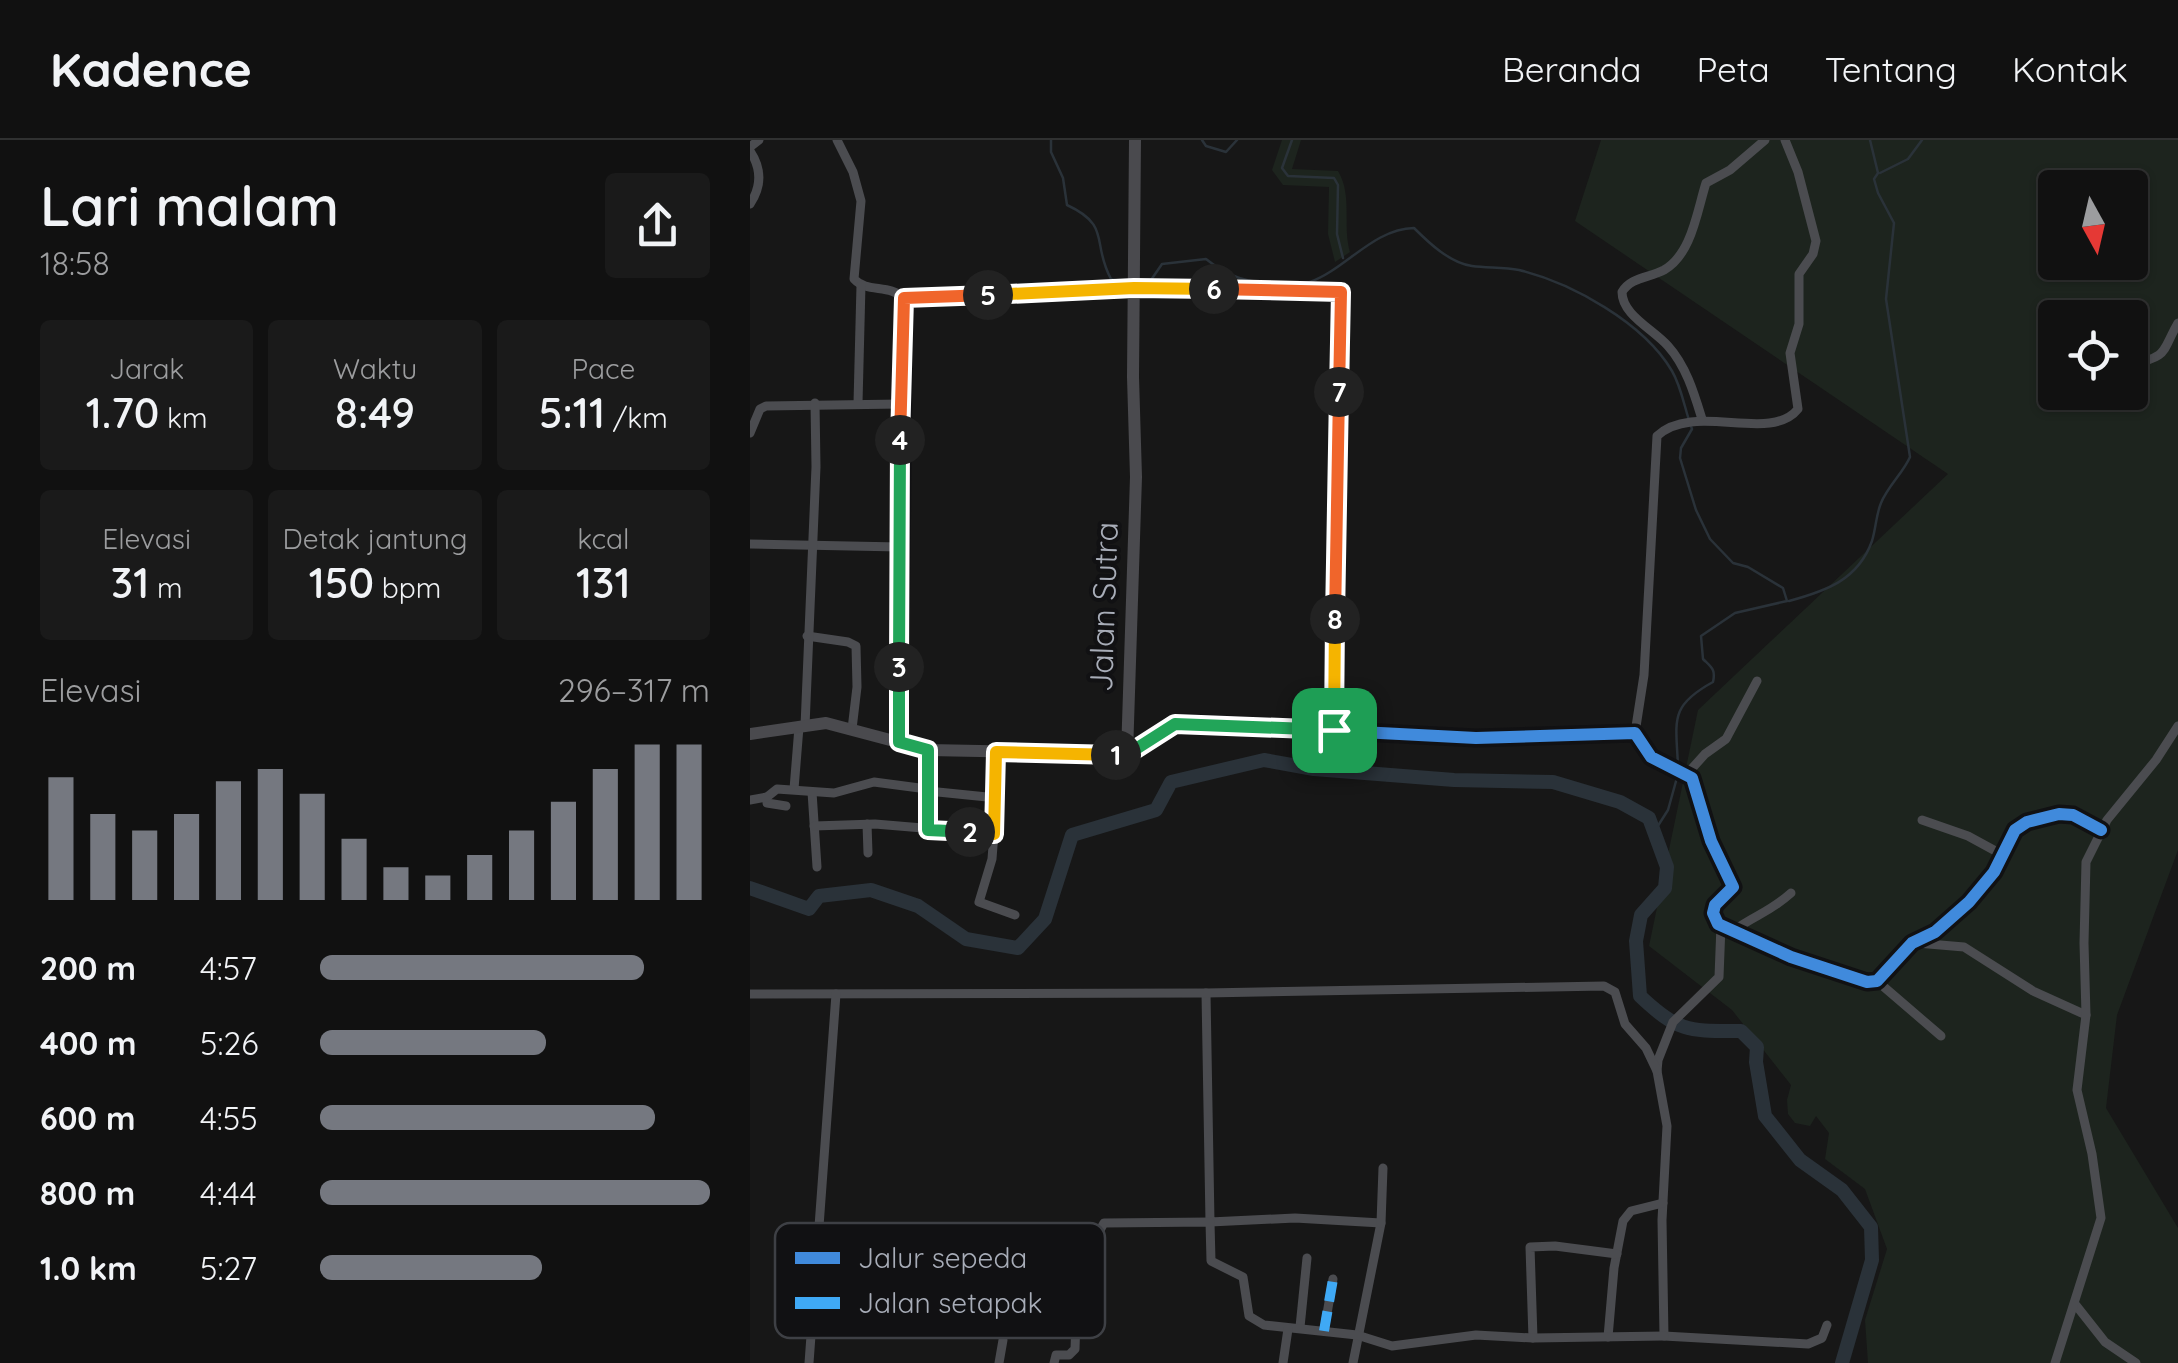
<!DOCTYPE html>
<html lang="id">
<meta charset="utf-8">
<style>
body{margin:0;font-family:Quicksand,sans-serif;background:#1a1a1a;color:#f1f3f6;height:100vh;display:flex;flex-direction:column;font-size:38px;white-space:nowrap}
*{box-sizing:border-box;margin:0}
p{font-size:32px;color:#9c9d9f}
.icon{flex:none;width:55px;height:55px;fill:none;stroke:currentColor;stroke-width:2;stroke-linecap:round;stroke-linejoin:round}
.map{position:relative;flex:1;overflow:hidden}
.side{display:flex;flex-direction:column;background:#111;width:750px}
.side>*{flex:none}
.needle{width:65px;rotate:172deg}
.controls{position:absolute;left:1288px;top:30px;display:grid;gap:20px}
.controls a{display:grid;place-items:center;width:110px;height:110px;border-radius:10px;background:#111;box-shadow:0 2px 8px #0004,0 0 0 2px #303131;font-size:50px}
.pin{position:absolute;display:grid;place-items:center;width:85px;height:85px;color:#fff;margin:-42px;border-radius:20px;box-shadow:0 5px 15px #0006}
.km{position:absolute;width:50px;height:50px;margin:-25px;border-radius:50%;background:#222;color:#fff;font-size:28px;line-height:50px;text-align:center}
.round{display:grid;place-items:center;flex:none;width:105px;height:105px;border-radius:10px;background:#1a1a1a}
.headline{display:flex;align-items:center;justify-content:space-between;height:170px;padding:0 40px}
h1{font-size:55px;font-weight:600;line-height:75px}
.stats{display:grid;grid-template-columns:repeat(3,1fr);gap:15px;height:170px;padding:10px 40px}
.stats div{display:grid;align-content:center;border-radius:10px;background:#1a1a1a;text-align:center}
.stats b{font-size:42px;font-weight:600}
.stats small{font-size:28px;font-weight:400}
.stats p{font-size:28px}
.chart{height:280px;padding:20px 40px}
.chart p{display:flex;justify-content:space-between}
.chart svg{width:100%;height:180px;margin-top:10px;stroke:#757880;stroke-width:6}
ul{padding:0 40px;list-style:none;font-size:32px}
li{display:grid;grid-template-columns:160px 120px 1fr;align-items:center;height:75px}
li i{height:25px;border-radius:12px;background:#757880}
header{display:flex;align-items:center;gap:60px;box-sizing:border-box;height:140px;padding:0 50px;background:#111;border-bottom:2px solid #303131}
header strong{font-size:48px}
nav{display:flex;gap:55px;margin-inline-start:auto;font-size:35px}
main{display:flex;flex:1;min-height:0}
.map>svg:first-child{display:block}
.green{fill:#1d241e;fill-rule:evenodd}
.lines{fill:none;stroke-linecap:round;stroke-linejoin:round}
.stream{stroke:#2a3239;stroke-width:2.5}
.river{stroke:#2a3239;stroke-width:14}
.street{stroke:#4b4c50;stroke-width:9}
.secondary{stroke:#4a4a4e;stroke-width:12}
.quiet{stroke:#3fa9f5;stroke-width:10;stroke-dasharray:20 10;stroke-linecap:butt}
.cycleway-casing{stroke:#111113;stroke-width:19}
.cycleway{stroke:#408adc;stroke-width:12}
.split-1-casing{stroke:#fff;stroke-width:20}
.split-2-casing{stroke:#fff;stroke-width:20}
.split-3-casing{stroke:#fff;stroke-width:20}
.split-4-casing{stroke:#fff;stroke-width:20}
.split-5-casing{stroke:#fff;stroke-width:20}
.split-6-casing{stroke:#fff;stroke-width:20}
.split-7-casing{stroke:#fff;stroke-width:20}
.split-8-casing{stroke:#fff;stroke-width:20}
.split-9-casing{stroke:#fff;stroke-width:20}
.split-1{stroke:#22a559;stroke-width:12}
.split-2{stroke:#f5b400;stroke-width:12}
.split-3{stroke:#22a559;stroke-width:12}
.split-4{stroke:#22a559;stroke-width:12}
.split-5{stroke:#f0652b;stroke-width:12}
.split-6{stroke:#f5b400;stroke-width:12}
.split-7{stroke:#f0652b;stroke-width:12}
.split-8{stroke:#f0652b;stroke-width:12}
.split-9{stroke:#f5b400;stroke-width:12}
.labels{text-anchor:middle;stroke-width:8;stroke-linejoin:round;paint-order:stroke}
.street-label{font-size:32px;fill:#a8adb8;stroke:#111113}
.key{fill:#111113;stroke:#3e4045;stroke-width:2.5}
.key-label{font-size:28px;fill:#a8adb8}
</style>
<header>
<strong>Kadence</strong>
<nav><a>Beranda</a><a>Peta</a><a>Tentang</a><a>Kontak</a></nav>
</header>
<main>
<section class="side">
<div class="headline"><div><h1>Lari malam</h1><p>18:58</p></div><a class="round"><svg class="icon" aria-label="share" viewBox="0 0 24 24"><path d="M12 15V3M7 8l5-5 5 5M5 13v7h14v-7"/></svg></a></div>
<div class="stats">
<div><p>Jarak</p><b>1.70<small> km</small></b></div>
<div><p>Waktu</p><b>8:49</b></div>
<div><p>Pace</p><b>5:11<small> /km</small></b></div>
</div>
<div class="stats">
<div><p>Elevasi</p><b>31<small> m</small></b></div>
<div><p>Detak jantung</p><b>150<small> bpm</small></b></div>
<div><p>kcal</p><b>131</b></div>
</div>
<div class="chart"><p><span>Elevasi</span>296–317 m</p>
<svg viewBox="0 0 160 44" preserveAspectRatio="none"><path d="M5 44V14M15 44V23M25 44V27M35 44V23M45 44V15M55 44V12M65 44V18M75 44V29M85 44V36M95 44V38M105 44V33M115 44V27M125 44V20M135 44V12M145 44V6M155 44V6"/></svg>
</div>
<ul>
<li><b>200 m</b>4:57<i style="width:83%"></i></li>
<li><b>400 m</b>5:26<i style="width:58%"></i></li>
<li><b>600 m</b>4:55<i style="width:86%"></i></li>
<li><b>800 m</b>4:44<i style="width:100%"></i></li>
<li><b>1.0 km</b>5:27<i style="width:57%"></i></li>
</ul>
</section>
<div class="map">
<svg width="1428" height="1223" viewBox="0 0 1428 1223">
<rect width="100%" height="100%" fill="#171717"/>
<!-- green -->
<g class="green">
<path d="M532,0H551L542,29L588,31C603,56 592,85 600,112L585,122L578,94L579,47L533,45L522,30Z"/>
<path d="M851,0H1428V710L1367,875L1356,968L1428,1088V1223H1118L1115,1180L1137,1109L1115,1049L1075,1019L1079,993L1066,976L1060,986L1045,983L1038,974L1037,960L1041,945L982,870L899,806L948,570L1198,334L825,81ZM1305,48H1380V122H1305ZM1305,178H1380V252H1305Z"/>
</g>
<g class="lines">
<!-- stream -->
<g class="stream">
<path d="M301,0V12L313,38L317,65C362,86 341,102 361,139L379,144"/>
<polyline points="452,0 456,6 476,12 487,0"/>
<polyline points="542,0 532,28 538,36 584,38 588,45 587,94 593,118"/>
<polyline points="1130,33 1158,19 1172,0"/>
<path d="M387,143L401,140L412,124L456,119C475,134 489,140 513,143C528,145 546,147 560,142C596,129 623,89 664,88C679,103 700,123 722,126C738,128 754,127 769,130C822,143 894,183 922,231C932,248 935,271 942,289L931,308L930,318L946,370L960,399L983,423L998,427L1033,448L1037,461L985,473L951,496L953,519C961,527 966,529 963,542C919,566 926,580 928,626"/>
<path d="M1039,461C1076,451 1108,440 1122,401C1126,388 1126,375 1131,363C1138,346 1153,333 1160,317L1136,159L1144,83L1128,53L1124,39L1128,33L1120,0"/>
<polyline points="904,692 918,670 928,634"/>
</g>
<!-- river -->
<path class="river" d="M0,748L59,769L69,756L121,750L168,766L216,799L268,808L295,779L322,695L406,670L421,642L514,620L564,629L704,640L803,642L870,662L899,678L917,727L915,748L891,775L886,801L890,856C929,893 939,891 991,891L1007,907L1006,922L1015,976L1050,1020L1092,1050L1121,1087L1122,1120L1092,1223"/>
<!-- street -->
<g class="street">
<path d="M87,0L103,32L111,61L104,139C117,153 139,144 154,158"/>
<polyline points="0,7 9,0"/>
<path d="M0,11C12,29 12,46 0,64"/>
<path d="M1380,225C1420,216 1411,212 1428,183"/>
<polyline points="108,263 111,145"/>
<path d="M952,279C944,253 936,226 918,206C903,189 872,175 872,152C881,137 899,138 914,130C942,114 947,71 956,43L980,30L1015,0"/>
<polyline points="0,293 10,269 16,266 150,264"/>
<polyline points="0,404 150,407"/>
<polyline points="57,496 98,502 106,506 107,547 102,589"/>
<polyline points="55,586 66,327 65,263"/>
<path d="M885,593L894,535L907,296C944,261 1020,304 1048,269L1040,213L1049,184V134L1063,114L1066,101L1048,32L1035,0"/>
<polyline points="149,602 154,158 385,149 591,152 584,590"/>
<polyline points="246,612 247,653 242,719 229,762 265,775"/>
<polyline points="377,614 425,584 437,583 726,598 885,593 901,617 942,638 961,701 983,747 965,765 963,773 968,784 1041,817 1117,842 1127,841 1162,803 1185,792 1219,762 1244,732 1265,690 1277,682 1309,674 1323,675 1351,690"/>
<polyline points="937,634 955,614 976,599 1007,541"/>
<polyline points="44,649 49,587"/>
<polyline points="177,649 178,689"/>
<polyline points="178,651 247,658"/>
<polyline points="62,652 67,727"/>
<polyline points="17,657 17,663 36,666"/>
<polyline points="0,660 17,657 27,649 84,653 124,642 177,649 178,610"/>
<polyline points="1172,680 1218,696 1251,714"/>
<polyline points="117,684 118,713"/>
<polyline points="64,686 125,684 244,694"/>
<polyline points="971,785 969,837 923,882 908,920 907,931 917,986 912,1080 914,1196 1058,1204 1072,1198 1077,1185"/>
<path d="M983,791C1005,775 1020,772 1041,753"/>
<polyline points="1167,803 1214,807 1283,851 1336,875"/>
<polyline points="1127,841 1191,896"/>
<polyline points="456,853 460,1082 545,1078 631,1083 603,1223"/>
<polyline points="0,854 456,853 854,846 865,852 875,884 896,908 907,931"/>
<polyline points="631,1083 633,1028"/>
<polyline points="292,1144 333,1142"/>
<polyline points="1325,1164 1355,1202 1386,1223"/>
<polyline points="550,1187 557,1118"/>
<polyline points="574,1191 583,1139"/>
<polyline points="858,1197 864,1128 873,1081 881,1071 913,1063"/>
<polyline points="783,1198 780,1107 805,1106 867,1114"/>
<polyline points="59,1223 86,854"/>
<polyline points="249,1223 253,1200"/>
<polyline points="304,1223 306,1215 319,1215 325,1209 327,1149 347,1135 350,1090 354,1083 460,1082 461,1121 493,1137 499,1176 514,1185 607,1195 642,1206 726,1195 783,1198 914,1196"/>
<polyline points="533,1223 538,1189"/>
<polyline points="1305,1223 1351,1078 1342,1014 1327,950 1336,875 1334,803 1336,722 1357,680 1406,620 1428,586"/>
</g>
<!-- secondary -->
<polyline class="secondary" points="0,594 76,583 178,610 377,614 386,337 383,237 385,0"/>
<!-- quiet -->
<polyline class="quiet" points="574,1191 583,1139"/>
<defs>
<g id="cycleway">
<polyline points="149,602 154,158 385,149 591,152 584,590"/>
<polyline points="377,614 425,584 437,583 726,598 885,593 901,617 942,638 961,701 983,747 965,765 963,773 968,784 1041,817 1117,842 1127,841 1162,803 1185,792 1219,762 1244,732 1265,690 1277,682 1309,674 1323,675 1351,690"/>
</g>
</defs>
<!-- cycleway casing -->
<use href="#cycleway" class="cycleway-casing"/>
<!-- cycleway -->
<use href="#cycleway" class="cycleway"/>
</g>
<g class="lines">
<defs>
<polyline id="split-1" points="366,615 378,614 425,584 584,590"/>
<polyline id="split-2" points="220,692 244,694 246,612 366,615"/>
<polyline id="split-3" points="149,527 149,602 178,610 178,690 220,692"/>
<polyline id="split-4" points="149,527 150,300"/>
<polyline id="split-5" points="150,300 154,158 238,155"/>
<polyline id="split-6" points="238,155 384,148 464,149"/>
<polyline id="split-7" points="464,149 591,152 589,252"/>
<polyline id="split-8" points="585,479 589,252"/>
<polyline id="split-9" points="584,590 585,479"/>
</defs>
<!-- split-1 casing -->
<use href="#split-1" class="split-1-casing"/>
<!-- split-2 casing -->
<use href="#split-2" class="split-2-casing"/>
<!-- split-3 casing -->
<use href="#split-3" class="split-3-casing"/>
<!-- split-4 casing -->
<use href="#split-4" class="split-4-casing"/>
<!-- split-5 casing -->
<use href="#split-5" class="split-5-casing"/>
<!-- split-6 casing -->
<use href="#split-6" class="split-6-casing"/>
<!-- split-7 casing -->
<use href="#split-7" class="split-7-casing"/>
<!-- split-8 casing -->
<use href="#split-8" class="split-8-casing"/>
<!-- split-9 casing -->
<use href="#split-9" class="split-9-casing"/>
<!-- split-1 -->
<use href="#split-1" class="split-1"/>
<!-- split-2 -->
<use href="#split-2" class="split-2"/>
<!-- split-3 -->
<use href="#split-3" class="split-3"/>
<!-- split-4 -->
<use href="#split-4" class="split-4"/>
<!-- split-5 -->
<use href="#split-5" class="split-5"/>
<!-- split-6 -->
<use href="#split-6" class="split-6"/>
<!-- split-7 -->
<use href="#split-7" class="split-7"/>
<!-- split-8 -->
<use href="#split-8" class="split-8"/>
<!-- split-9 -->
<use href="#split-9" class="split-9"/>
</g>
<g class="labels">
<!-- street labels -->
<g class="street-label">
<text transform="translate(354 467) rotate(-88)" y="11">Jalan Sutra</text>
</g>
</g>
<!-- legend -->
<rect x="25" y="1083" width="330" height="115" rx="15" class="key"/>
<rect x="45" y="1112" width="45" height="12" fill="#408adc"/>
<rect x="45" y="1157" width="45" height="12" fill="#3fa9f5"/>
<g class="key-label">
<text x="108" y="1128">Jalur sepeda</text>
<text x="108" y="1173">Jalan setapak</text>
</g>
</svg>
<div class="controls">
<a><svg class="needle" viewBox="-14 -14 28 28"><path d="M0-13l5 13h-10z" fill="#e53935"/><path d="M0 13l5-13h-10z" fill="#9c9d9f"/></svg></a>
<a><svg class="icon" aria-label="locate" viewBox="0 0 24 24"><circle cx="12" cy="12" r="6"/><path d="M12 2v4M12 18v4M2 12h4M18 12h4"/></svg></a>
</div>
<div class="pin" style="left:584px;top:590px;background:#1e9e55"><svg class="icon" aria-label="arrive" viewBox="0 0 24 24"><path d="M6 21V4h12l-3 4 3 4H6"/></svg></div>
<b class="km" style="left:366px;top:615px">1</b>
<b class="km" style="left:220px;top:692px">2</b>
<b class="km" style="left:149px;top:527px">3</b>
<b class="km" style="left:150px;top:300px">4</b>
<b class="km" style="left:238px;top:155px">5</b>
<b class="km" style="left:464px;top:149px">6</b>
<b class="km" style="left:589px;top:252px">7</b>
<b class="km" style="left:585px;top:479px">8</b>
</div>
</main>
